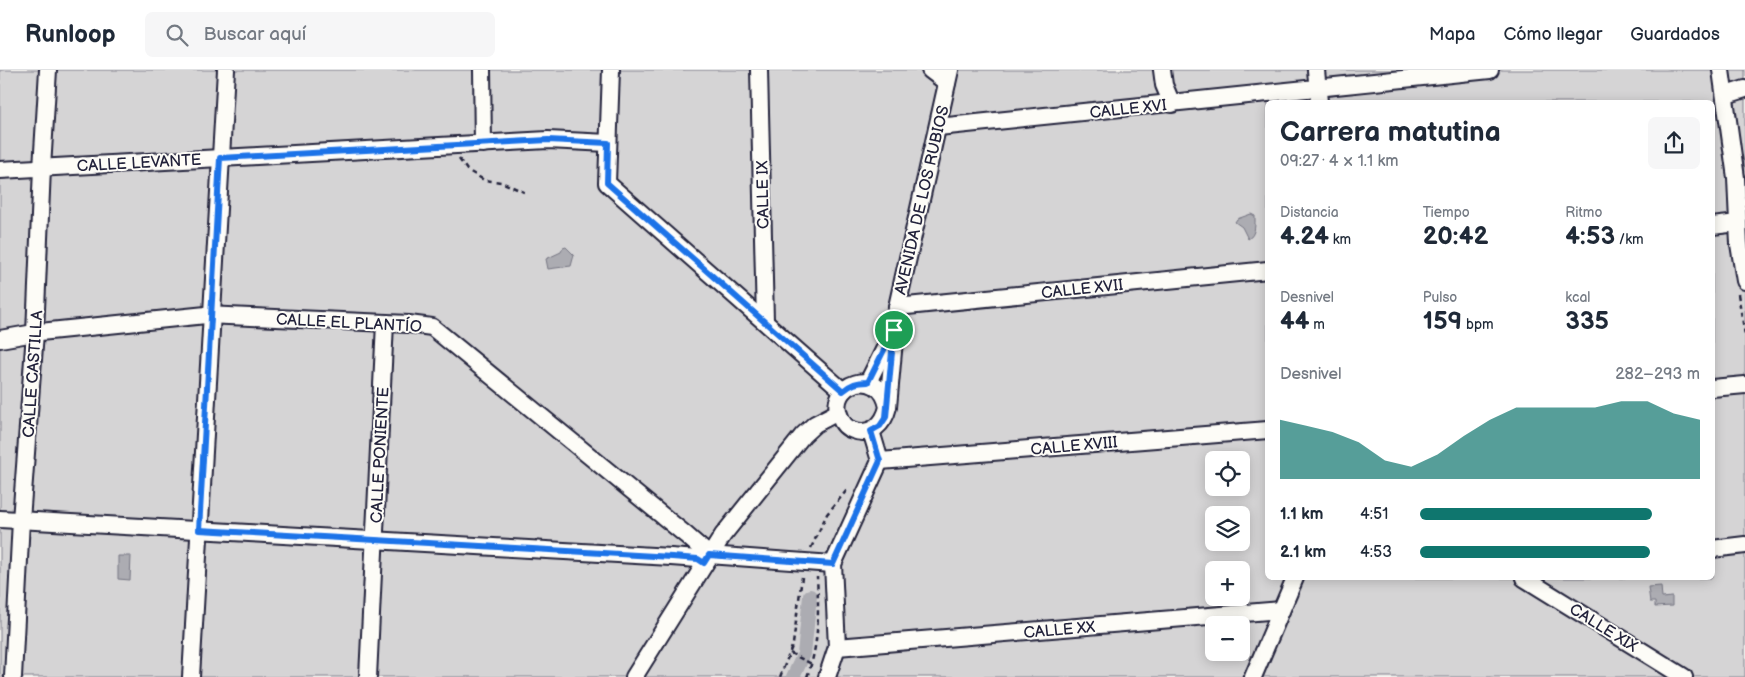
<!DOCTYPE html>
<html lang="es">
<meta charset="utf-8">
<style>
body{margin:0;font-family:"Balsamiq Sans",sans-serif;background:#f6f6f7;color:#1f2937;height:100vh;display:flex;flex-direction:column;font-size:19px;white-space:nowrap}
*{box-sizing:border-box;margin:0}
p{font-size:16px;color:#747a83}
.icon{flex:none;width:28px;height:28px;fill:none;stroke:currentColor;stroke-width:2;stroke-linecap:round;stroke-linejoin:round}
.map{position:relative;flex:1;overflow:hidden}
.drawer{position:absolute;left:1265px;top:30px;width:450px;height:480px;display:flex;flex-direction:column;background:#fff;border-radius:8px;box-shadow:0 2px 12px #0003}
.drawer>*{flex:none}
.fabs{position:absolute;left:1205px;top:381px;display:grid;gap:10px}
.fabs a{display:grid;place-items:center;width:45px;height:45px;border-radius:8px;background:#fff;box-shadow:0 2px 12px #0003;font-size:25px}
.pin{position:absolute;display:grid;place-items:center;width:42px;height:42px;color:#fff;margin:-21px;border:2px solid #fff;border-radius:50%;box-shadow:0 1px 5px #0007}
.round{display:grid;place-items:center;flex:none;width:52px;height:52px;border-radius:8px;background:#f6f6f7}
.headline{display:flex;align-items:center;justify-content:space-between;height:85px;padding:0 15px}
h1{font-size:28px;font-weight:600;line-height:38px}
.stats{display:grid;grid-template-columns:repeat(3,1fr);gap:8px;height:85px;padding:5px 15px}
.stats div{display:grid;align-content:center}
.stats b{font-size:25px;font-weight:600}
.stats small{font-size:14px;font-weight:400}
.stats p{font-size:14px}
.chart{height:140px;padding:10px 15px}
.chart p{display:flex;justify-content:space-between}
.chart svg{width:100%;height:90px;margin-top:5px;fill:#0f766e;opacity:.7}
ul{padding:0 15px;list-style:none;font-size:16px}
li{display:grid;grid-template-columns:80px 60px 1fr;align-items:center;height:38px}
li i{height:12px;border-radius:6px;background:#0f766e}
header{display:flex;align-items:center;gap:30px;box-sizing:border-box;height:70px;padding:0 25px;background:#fff;border-bottom:1px solid #e0e1e3}
header strong{font-size:24px}
nav{display:flex;gap:28px;margin-inline-start:auto;font-size:18px}
.search{width:350px;height:45px;background:#f6f6f7;display:flex;align-items:center;gap:12px;box-sizing:border-box;padding:0 18px;border-radius:8px;color:#747a83;font-size:19px}
.map>svg:first-child{display:block}
.green{fill:#d5d4d5;stroke:#7c7b88;fill-rule:evenodd}
.water{fill:#acacb2;stroke:#757582}
.lines{fill:none;stroke-linecap:round;stroke-linejoin:round}
.canal{stroke:#acacb2;stroke-width:14}
.minor-casing{stroke:#22223b;stroke-width:20}
.path{stroke:#22223b;stroke-width:2.5;stroke-dasharray:5 4;stroke-linecap:butt}
.minor{stroke:#fdfcf7;stroke-width:16}
.route-casing{stroke:#fff;stroke-width:10}
.route{stroke:#1a73e8;stroke-width:6}
.labels{text-anchor:middle;stroke-width:4;stroke-linejoin:round;paint-order:stroke}
.street-label{font-size:16px;fill:#22223b;stroke:#fdfcf7}
</style>
<header>
<strong>Runloop</strong>
<div class="search"><svg class="icon" aria-label="search" viewBox="0 0 24 24"><circle cx="10" cy="10" r="6"/><path d="M15 15l6 6"/></svg>Buscar aquí</div>
<nav><a>Mapa</a><a>Cómo llegar</a><a>Guardados</a></nav>
</header>
<div class="map">
<svg width="1745" height="607" viewBox="0 0 1745 607">
<rect width="100%" height="100%" fill="#f4f3ef"/>
<filter id="ink" filterUnits="userSpaceOnUse"><feTurbulence type="fractalNoise" baseFrequency=".02" numOctaves="2"/><feDisplacementMap in="SourceGraphic" scale="10" xChannelSelector="R" yChannelSelector="G"/><feConvolveMatrix kernelMatrix="1 2 1 2 8 2 1 2 1" color-interpolation-filters="sRGB"/></filter>
<g filter="url(#ink)">
<!-- green -->
<path class="green" d="M0,0H1745V607H0ZM1268,32H1712V508H1268ZM1214,390H1241V418H1214ZM1214,445H1241V472H1214ZM1214,500H1241V528H1214ZM1214,555H1241V582H1214Z"/>
<!-- water -->
<g class="water">
<path d="M1251,144L1255,146C1255,154 1256,165 1248,169L1242,157L1235,152L1237,149Z"/>
<polygon points="566,177 574,185 571,196 548,199 546,189 561,182 563,178"/>
<polygon points="118,486 131,486 130,510 118,509"/>
<polygon points="1661,516 1662,528 1672,527 1672,536 1655,537 1655,532 1650,532 1648,517"/>
</g>
<g class="lines">
<!-- canal -->
<polyline class="canal" points="793,607 804,584 810,526"/>
<defs>
<g id="minor">
<polyline points="482,0 483,74"/>
<polyline points="611,0 607,113 843,321"/>
<polyline points="759,0 765,251"/>
<polyline points="930,0 947,13"/>
<polyline points="1162,0 1164,15 1172,34"/>
<polyline points="1316,0 1319,32"/>
<polyline points="1721,0 1736,108 1739,174 1745,211"/>
<polyline points="1726,25 1745,19"/>
<polyline points="938,57 1490,0"/>
<polyline points="0,100 548,70 608,73"/>
<polyline points="1712,156 1738,153"/>
<polyline points="897,237 1268,200"/>
<polyline points="0,269 40,262 206,245 409,254 432,257 686,465 709,485 833,494"/>
<polyline points="868,312 890,268"/>
<polyline points="1712,318 1745,315"/>
<path d="M888,337C880,294 825,314 840,347C842,353 846,358 853,360C871,367 884,354 888,337L897,237L950,0"/>
<polyline points="880,391 1268,360"/>
<polyline points="0,449 671,487 698,489 704,493"/>
<polyline points="1712,479 1745,475"/>
<polyline points="1524,508 1684,607"/>
<polyline points="837,577 1281,540"/>
<polyline points="13,607 21,450 35,263 42,98 48,0"/>
<polyline points="191,607 226,0"/>
<polyline points="368,607 385,253"/>
<polyline points="634,607 723,465 803,365 815,354 838,342"/>
<polyline points="827,607 837,577 833,494 880,391 871,361"/>
<polyline points="1253,607 1295,508"/>
</g>
</defs>
<!-- minor casing -->
<use href="#minor" class="minor-casing"/>
<!-- path -->
<g class="path">
<polyline points="459,89 467,100 484,110 501,112 524,122"/>
<polyline points="1738,224 1745,265"/>
<polyline points="811,478 827,444 847,420 850,419"/>
<polyline points="790,583 812,594"/>
<polyline points="780,607 793,574 802,507"/>
<path d="M807,607C819,575 819,541 817,507"/>
</g>
<!-- minor -->
<use href="#minor" class="minor"/>
</g>
</g>
<g class="lines" filter="url(#ink)">
<defs>
<path id="route" d="M548,70L608,73L607,113L843,321C851,314 857,312 868,312L894,260L886,347L880,356L871,361L880,391L833,494L709,485L704,493L698,489L672,487L199,460L220,88Z"/>
</defs>
<!-- route casing -->
<use href="#route" class="route-casing"/>
<!-- route -->
<use href="#route" class="route"/>
</g>
<g class="labels">
<!-- street labels -->
<g class="street-label">
<text transform="translate(1128 38) rotate(-6)" y="6">CALLE XVI</text>
<text transform="translate(139 92) rotate(-3)" y="6">CALLE LEVANTE</text>
<text transform="translate(762 125) rotate(-91)" y="6">CALLE IX</text>
<text transform="translate(921 130) rotate(-77)" y="6">AVENIDA DE LOS RUBIOS</text>
<text transform="translate(1082 218) rotate(-6)" y="6">CALLE XVII</text>
<text transform="translate(349 252) rotate(3)" y="6">CALLE EL PLANTÍO</text>
<text transform="translate(32 304) rotate(-86)" y="6">CALLE CASTILLA</text>
<text transform="translate(1074 375) rotate(-5)" y="6">CALLE XVIII</text>
<text transform="translate(379 385) rotate(-87)" y="6">CALLE PONIENTE</text>
<text transform="translate(1604 557) rotate(32)" y="6">CALLE XIX</text>
<text transform="translate(1059 559) rotate(-5)" y="6">CALLE XX</text>
</g>
</g>
</svg>
<div class="fabs">
<a><svg class="icon" aria-label="locate" viewBox="0 0 24 24"><circle cx="12" cy="12" r="6"/><path d="M12 2v4M12 18v4M2 12h4M18 12h4"/></svg></a>
<a><svg class="icon" aria-label="layers" viewBox="0 0 24 24"><path d="M12 4l9 5-9 5-9-5zM3 14l9 5 9-5"/></svg></a>
<a>+</a>
<a>−</a>
</div>
<div class="pin" style="left:894px;top:260px;background:#1e9e55"><svg class="icon" aria-label="arrive" viewBox="0 0 24 24"><path d="M6 21V4h12l-3 4 3 4H6"/></svg></div>
<section class="drawer">
<div class="headline"><div><h1>Carrera matutina</h1><p>09:27 · 4 × 1.1 km</p></div><a class="round"><svg class="icon" aria-label="share" viewBox="0 0 24 24"><path d="M12 15V3M7 8l5-5 5 5M5 13v7h14v-7"/></svg></a></div>
<div class="stats">
<div><p>Distancia</p><b>4.24<small> km</small></b></div>
<div><p>Tiempo</p><b>20:42</b></div>
<div><p>Ritmo</p><b>4:53<small> /km</small></b></div>
</div>
<div class="stats">
<div><p>Desnivel</p><b>44<small> m</small></b></div>
<div><p>Pulso</p><b>159<small> bpm</small></b></div>
<div><p>kcal</p><b>335</b></div>
</div>
<div class="chart"><p><span>Desnivel</span>282–293 m</p>
<svg viewBox="0 0 160 44" preserveAspectRatio="none"><path d="M0 44V15L10 18L20 21L30 26L40 35L50 38L60 32L70 23L80 15L90 9L100 9L110 9L120 9L130 6L140 6L150 12L160 15V44z"/></svg>
</div>
<ul>
<li><b>1.1 km</b>4:51<i style="width:83%"></i></li>
<li><b>2.1 km</b>4:53<i style="width:82%"></i></li>
</ul>
</section>
</div>
